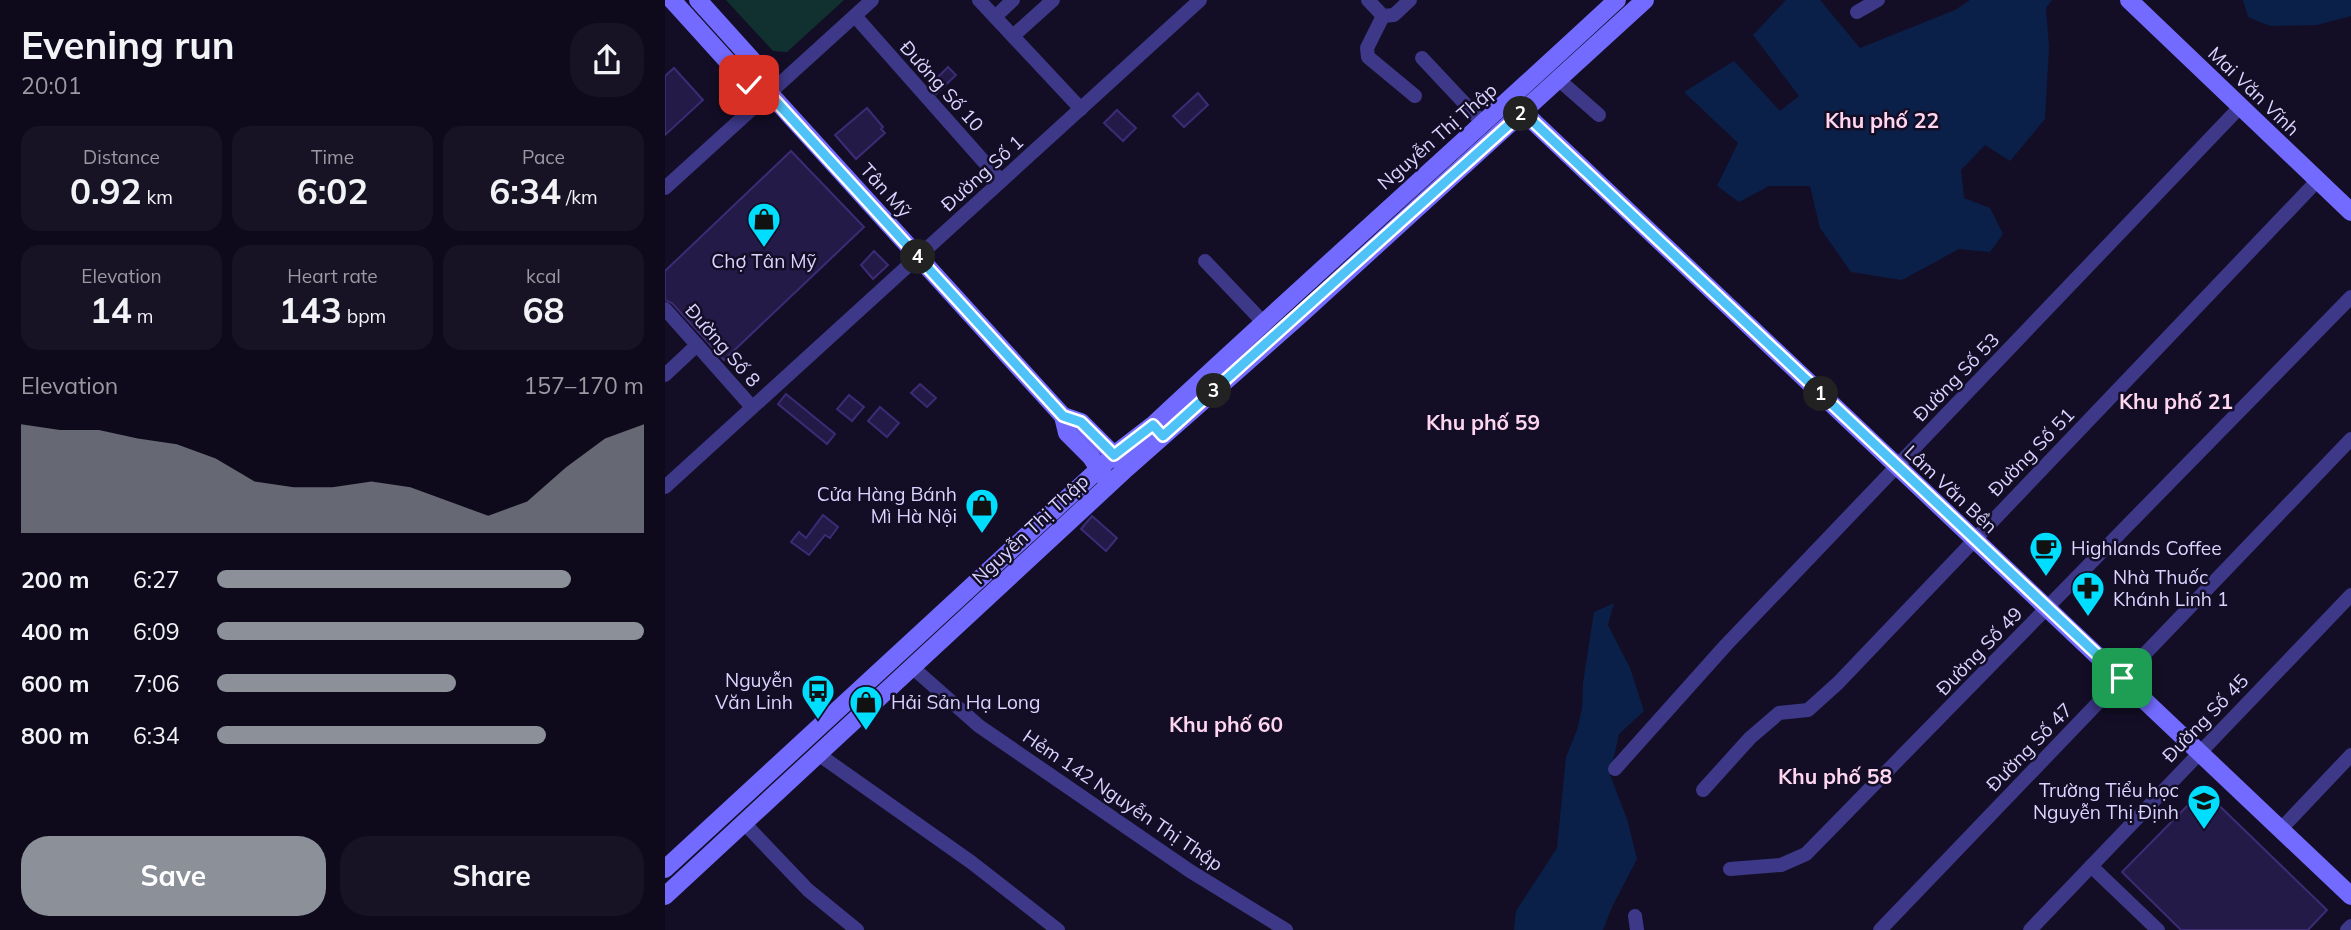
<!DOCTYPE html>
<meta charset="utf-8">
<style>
body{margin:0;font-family:Mulish,sans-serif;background:#171325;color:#f1f3f6;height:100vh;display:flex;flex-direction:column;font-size:26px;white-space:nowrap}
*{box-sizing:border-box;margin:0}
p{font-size:23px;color:#9b9aa3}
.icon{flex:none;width:38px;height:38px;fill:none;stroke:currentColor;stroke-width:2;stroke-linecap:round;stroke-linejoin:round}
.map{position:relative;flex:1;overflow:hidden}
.details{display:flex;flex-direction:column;background:#0e0a1c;width:665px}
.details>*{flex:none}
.pin{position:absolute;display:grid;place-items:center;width:60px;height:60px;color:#fff;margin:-30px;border-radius:14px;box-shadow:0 4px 10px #0006}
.km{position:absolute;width:35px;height:35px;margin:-18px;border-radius:50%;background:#222;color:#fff;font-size:19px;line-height:35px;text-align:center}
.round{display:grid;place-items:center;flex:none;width:74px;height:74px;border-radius:28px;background:#171325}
.head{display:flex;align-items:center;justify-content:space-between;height:119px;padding:0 21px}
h1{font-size:38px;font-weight:700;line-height:52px}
.metrics{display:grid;grid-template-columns:repeat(3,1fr);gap:10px;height:119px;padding:7px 21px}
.metrics div{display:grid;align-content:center;border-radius:18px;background:#171325;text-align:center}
.metrics b{font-size:35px;font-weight:700}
.metrics small{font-size:19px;font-weight:400}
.metrics p{font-size:19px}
.chart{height:196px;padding:14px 21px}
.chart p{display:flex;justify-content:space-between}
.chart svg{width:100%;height:126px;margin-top:7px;fill:#8c9099;opacity:.7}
.button{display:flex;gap:14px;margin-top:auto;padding:14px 21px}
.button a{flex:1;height:80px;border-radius:28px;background:#8c9099;color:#fff;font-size:28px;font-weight:700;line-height:80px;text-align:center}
.button a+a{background:#171325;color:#f1f3f6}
ul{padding:0 21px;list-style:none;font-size:23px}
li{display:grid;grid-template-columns:112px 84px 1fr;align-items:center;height:52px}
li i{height:18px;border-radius:9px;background:#8c9099}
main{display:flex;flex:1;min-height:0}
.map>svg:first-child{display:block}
.green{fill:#113130}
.water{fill:#0a2049}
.building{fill:#241a48;stroke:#3c2b75;stroke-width:2}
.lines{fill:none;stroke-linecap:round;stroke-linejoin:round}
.street{stroke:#3d3887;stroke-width:14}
.secondary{stroke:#736bff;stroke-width:18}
.route-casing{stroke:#fff;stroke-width:14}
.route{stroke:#4fc3f7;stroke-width:9}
.labels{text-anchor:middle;stroke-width:5;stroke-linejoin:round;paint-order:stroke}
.street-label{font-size:19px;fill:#dad4ff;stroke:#130e26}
.poi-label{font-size:19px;fill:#dad4ff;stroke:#130e26;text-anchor:end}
.neighbourhood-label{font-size:21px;font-weight:bold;fill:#ffd6ef;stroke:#130e26}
</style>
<main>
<section class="details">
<div class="head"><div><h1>Evening run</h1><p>20:01</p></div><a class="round"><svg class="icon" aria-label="share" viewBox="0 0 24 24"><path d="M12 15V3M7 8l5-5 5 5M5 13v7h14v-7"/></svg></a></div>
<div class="metrics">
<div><p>Distance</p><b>0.92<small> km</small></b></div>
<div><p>Time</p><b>6:02</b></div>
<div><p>Pace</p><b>6:34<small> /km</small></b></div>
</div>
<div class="metrics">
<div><p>Elevation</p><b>14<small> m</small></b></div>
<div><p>Heart rate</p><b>143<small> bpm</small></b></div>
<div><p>kcal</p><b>68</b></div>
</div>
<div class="chart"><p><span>Elevation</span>157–170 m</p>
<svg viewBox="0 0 160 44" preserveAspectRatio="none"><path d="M0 44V6L10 8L20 8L30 11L40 13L50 18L60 26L70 28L80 28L90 26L100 28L110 33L120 38L130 33L140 21L150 11L160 6V44z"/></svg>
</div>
<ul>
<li><b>200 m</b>6:27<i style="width:83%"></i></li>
<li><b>400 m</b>6:09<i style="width:100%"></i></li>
<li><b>600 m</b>7:06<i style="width:56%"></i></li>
<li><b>800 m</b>6:34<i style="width:77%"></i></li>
</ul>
<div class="button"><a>Save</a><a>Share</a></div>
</section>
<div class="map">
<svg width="1686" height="930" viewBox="0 0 1686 930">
<rect width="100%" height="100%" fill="#130e26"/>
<!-- green -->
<polygon class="green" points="61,0 179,0 122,52 108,51"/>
<!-- water -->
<g class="water">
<polygon points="1121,0 1155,0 1195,48 1290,10 1305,0 1387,0 1381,8 1384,47 1380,119 1345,161 1320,145 1296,170 1299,198 1325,208 1338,234 1325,252 1294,249 1237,280 1186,272 1155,228 1145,186 1104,186 1074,202 1052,186 1073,143 1019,92 1069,61 1115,111 1134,96 1088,35"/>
<polygon points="1578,0 1686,0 1686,16 1652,25 1605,26 1583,17"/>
<polygon points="949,603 943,625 965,668 979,711 954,734 945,775 962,819 972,859 947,907 938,930 849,930 851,911 892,848 901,757 912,730 917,709 918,683 929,612"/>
</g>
<!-- building -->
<g class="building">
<polygon points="283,67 291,75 271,94 264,86"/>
<polygon points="9,68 38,100 0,135 0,76"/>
<polygon points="533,93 543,105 519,127 508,116"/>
<polygon points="202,108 218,127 216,129 220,133 191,159 170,135"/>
<polygon points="452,110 471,128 458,141 439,123"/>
<polygon points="126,151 199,227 59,360 7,303 0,300 0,271"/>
<polygon points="209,251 223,265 208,279 196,265"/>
<polygon points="255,384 271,398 262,407 246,393"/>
<polygon points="121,394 170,434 162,444 113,404"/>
<polygon points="184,395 199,407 187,421 172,409"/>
<polygon points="215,407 234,423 222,437 203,421"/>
<polygon points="158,515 173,527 165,538 160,535 144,555 126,542 134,532 141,538"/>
<polygon points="427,516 452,538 441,551 416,529"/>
<polygon points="1538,790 1662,910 1643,930 1516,930 1457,872"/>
</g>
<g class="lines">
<!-- street -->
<g class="street">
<polyline points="314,0 416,109"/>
<polyline points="703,0 718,16 729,15 745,0"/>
<polyline points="1192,12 1213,0"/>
<polyline points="190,16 336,181"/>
<polyline points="718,16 702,48 703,57 750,96"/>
<polyline points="330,17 348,0"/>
<polyline points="348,36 388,0"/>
<polyline points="757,58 818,123"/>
<polyline points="894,80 934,115"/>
<polyline points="0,188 207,0"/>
<polyline points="540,261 598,322"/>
<polyline points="0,309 87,407"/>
<polyline points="0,375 32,345"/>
<polyline points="0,487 535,0"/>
<polyline points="247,667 314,726 525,871 621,930"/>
<polyline points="153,754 306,862 393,930"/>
<polyline points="950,769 1061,645 1576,106"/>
<polyline points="1038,790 1085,738 1114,713 1143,710 1173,683 1653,180"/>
<polyline points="79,823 143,890 192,930"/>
<polyline points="1616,829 1686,755"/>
<polyline points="1426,866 1493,930"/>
<polyline points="1065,869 1116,865 1141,854 1686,297"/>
<polyline points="970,916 972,930"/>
<polyline points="1215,930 1686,439"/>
<polyline points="1365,930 1686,595"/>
<polyline points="1682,930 1686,926"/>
</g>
<!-- secondary -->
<g class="secondary">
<polyline points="7,0 84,85 98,86"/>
<polyline points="33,0 98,72 98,86 398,416 416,422 457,463"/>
<polyline points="1464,0 1686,212"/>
<polyline points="850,104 1686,896"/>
<polyline points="398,416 402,433 426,457 440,478"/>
<path d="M0,869L449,455L488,425C641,282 798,143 952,0"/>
<polyline points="0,896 462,468 633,317 980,0"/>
</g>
</g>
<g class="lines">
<defs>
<polyline id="route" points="84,85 97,86 398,416 416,422 449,455 488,425 498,436 858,112 1457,678"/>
</defs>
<!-- route casing -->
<use href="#route" class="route-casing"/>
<!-- route -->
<use href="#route" class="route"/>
</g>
<!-- icons -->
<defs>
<symbol id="shop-pin" viewBox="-11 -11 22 30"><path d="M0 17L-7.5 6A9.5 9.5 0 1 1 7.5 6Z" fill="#00deff" stroke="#130e26"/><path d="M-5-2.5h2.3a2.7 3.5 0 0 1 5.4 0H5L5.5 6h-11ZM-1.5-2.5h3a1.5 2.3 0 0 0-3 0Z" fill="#111"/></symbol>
<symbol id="cafe-pin" viewBox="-11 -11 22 30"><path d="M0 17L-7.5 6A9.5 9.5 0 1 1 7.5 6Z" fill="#00deff" stroke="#130e26"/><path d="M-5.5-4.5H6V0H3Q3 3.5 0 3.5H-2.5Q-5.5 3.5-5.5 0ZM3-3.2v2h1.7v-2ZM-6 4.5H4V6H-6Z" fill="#111"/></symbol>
<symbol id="pharmacy-pin" viewBox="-11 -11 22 30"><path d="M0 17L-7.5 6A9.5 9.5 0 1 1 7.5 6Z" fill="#00deff" stroke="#130e26"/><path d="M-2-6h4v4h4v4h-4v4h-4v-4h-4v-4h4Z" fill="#111"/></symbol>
<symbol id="bus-pin" viewBox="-11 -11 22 30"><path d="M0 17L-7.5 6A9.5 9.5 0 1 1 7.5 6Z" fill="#00deff" stroke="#130e26"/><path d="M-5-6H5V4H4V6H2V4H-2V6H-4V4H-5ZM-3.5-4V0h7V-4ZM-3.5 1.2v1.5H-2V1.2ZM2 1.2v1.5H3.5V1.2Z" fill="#111"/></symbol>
<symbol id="school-pin" viewBox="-11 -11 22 30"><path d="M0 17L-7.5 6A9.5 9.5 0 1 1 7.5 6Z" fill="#00deff" stroke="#130e26"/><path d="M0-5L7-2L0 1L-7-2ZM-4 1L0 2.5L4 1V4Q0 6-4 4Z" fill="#111"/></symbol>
</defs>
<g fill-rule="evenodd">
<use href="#shop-pin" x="80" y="200" width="38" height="52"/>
<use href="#shop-pin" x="298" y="486" width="38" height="52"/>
<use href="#cafe-pin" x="1362" y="529" width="38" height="52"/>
<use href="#pharmacy-pin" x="1404" y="569" width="38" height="52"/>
<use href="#bus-pin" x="134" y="672" width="38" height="52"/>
<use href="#shop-pin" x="182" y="683" width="38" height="52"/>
<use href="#school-pin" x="1520" y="782" width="38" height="52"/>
</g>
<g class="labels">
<!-- street labels -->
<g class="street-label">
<text transform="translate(277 86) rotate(48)" y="7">Đường Số 10</text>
<text transform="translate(1589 91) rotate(44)" y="7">Mai Văn Vĩnh</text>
<text transform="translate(772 136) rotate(-41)" y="7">Nguyễn Thị Thập</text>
<text transform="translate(317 173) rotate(-42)" y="7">Đường Số 1</text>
<text transform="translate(221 190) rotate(48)" y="7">Tân Mỹ</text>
<text transform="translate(58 345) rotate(49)" y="7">Đường Số 8</text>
<text transform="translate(1291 377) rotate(-46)" y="7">Đường Số 53</text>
<text transform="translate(1366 452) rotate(-46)" y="7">Đường Số 51</text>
<text transform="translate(1286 489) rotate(43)" y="7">Lâm Văn Bền</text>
<text transform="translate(365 529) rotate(-43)" y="7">Nguyễn Thị Thập</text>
<text transform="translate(1314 651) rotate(-46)" y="7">Đường Số 49</text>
<text transform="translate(1540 718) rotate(-46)" y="7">Đường Số 45</text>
<text transform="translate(1364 747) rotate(-46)" y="7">Đường Số 47</text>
<text transform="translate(458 800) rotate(34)" y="7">Hẻm 142 Nguyễn Thị Thập</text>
</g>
<!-- poi labels -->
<g class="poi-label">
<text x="99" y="268" text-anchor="middle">Chợ Tân Mỹ</text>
<text x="292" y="501">Cửa Hàng Bánh<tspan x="292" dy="22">Mì Hà Nội</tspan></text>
<text x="1406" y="555" text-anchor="start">Highlands Coffee</text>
<text x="1448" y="584" text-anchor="start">Nhà Thuốc<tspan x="1448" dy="22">Khánh Linh 1</tspan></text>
<text x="128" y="687">Nguyễn<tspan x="128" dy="22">Văn Linh</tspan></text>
<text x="226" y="709" text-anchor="start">Hải Sản Hạ Long</text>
<text x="1514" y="797">Trường Tiểu học<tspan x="1514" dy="22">Nguyễn Thị Định</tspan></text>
</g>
<!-- neighbourhood labels -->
<g class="neighbourhood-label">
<text x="1217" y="128">Khu phố 22</text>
<text x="1511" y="409">Khu phố 21</text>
<text x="818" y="430">Khu phố 59</text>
<text x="561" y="732">Khu phố 60</text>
<text x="1170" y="784">Khu phố 58</text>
</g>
</g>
</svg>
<div class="pin" style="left:1457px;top:678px;background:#1e9e55"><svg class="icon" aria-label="arrive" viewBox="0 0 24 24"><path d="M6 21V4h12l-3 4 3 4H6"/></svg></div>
<div class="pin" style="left:84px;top:85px;background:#d93025"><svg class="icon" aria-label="check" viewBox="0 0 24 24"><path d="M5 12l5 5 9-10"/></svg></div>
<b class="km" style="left:1156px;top:394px">1</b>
<b class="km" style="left:856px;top:114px">2</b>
<b class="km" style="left:549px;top:391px">3</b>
<b class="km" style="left:253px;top:257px">4</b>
</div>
</main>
